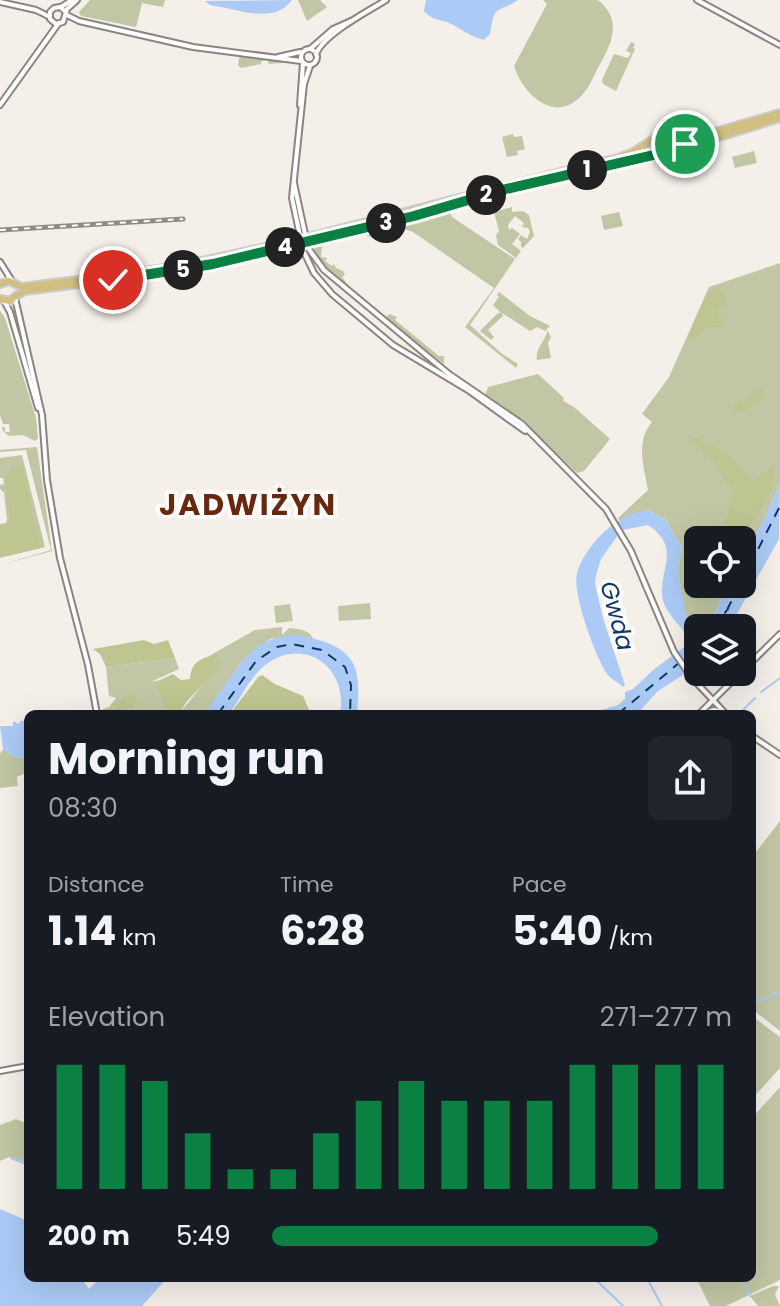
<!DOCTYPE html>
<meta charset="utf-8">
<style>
body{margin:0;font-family:Poppins,sans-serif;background:#20242c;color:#f1f3f6;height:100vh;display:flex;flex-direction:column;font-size:30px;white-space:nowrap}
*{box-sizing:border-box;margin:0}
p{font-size:26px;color:#9ea1a6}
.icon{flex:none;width:44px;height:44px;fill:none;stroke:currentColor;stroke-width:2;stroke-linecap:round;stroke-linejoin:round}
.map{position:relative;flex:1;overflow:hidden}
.panel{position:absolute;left:24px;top:710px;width:732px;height:572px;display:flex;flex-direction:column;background:#171b24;border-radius:12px;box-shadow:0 8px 32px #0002}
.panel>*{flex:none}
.fabs{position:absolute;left:684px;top:526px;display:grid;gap:16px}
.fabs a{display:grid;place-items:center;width:72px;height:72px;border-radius:12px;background:#171b24;box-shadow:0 8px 32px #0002;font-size:40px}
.pin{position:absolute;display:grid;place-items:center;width:68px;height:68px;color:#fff;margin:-34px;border:4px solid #fff;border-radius:50%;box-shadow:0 2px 8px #0007}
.km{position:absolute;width:40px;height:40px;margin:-20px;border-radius:50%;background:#222;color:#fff;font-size:22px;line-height:40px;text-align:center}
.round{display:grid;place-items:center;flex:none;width:84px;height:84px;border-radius:12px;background:#20242c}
.summary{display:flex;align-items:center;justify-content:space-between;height:136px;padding:0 24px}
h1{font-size:44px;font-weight:700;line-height:60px}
.metrics{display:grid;grid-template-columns:repeat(3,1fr);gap:12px;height:136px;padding:8px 24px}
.metrics div{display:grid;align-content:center}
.metrics b{font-size:40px;font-weight:700}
.metrics small{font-size:22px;font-weight:400}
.metrics p{font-size:22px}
.chart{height:224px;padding:16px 24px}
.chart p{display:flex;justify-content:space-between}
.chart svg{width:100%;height:144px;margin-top:8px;stroke:#0b8043;stroke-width:6}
ul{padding:0 24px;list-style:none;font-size:26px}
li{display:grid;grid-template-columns:128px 96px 1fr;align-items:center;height:60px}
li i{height:20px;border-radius:10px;background:#0b8043}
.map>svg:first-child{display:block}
.green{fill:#c1c6a4}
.forest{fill:#bec591}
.water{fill:#abcbf6}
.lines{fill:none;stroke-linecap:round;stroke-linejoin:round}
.stream{stroke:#abcbf6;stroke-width:2}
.ferry{stroke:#0d3769;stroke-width:2;stroke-dasharray:10 8;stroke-linecap:butt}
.minor-casing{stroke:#8b8581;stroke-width:8}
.major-casing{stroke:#cccbcb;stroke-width:10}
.minor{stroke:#fff;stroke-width:4}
.major{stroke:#d1bf82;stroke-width:6}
.rail-casing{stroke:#8f8b87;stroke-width:5}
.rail{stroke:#fffdfc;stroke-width:2;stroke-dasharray:6;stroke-linecap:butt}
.route-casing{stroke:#fff;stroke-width:16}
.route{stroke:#0b8043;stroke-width:10}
.labels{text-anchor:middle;stroke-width:8;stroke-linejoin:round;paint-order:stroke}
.water-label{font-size:24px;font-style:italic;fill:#0d3769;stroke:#fffdfc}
.district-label{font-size:30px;font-weight:bold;letter-spacing:2px;fill:#68280e;stroke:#fffdfc}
</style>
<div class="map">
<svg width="780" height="1306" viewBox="0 0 780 1306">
<rect width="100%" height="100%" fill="#f5efea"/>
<!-- green -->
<g class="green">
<polygon points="90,0 165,0 163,7 142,3 136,27 81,16 79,12"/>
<polygon points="298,0 320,0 327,7 307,21"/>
<path d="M543,0H598C623,20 612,43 599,66C592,79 587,94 574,102C548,120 521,89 514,66L547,4Z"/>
<polygon points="631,42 635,44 633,48 635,49 616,91 603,84 602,80 614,54 628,58 631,53 626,51"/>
<polygon points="244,55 293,61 293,62 269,64 267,60 262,61 261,64 241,68 238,65 239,58"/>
<polygon points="513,134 514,137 522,136 525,149 517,151 518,155 507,157 502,137"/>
<polygon points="680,136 683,141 682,146 649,153 641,149 664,138"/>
<polygon points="754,151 757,163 735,168 732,157"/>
<polygon points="512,207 512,212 523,211 529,215 534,236 523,248 521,247 521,242 518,239 521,235 527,239 530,232 528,228 522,227 524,223 515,216 508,225 509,230 512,228 520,234 512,244 521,251 516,258 498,245 496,235 499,231 494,212"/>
<polygon points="450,211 452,217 515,259 470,325 501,353 518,364 516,368 465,327 494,288 413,232 400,228 389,233 384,232 388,229 390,232 390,226 403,223 383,228 387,224"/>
<polygon points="619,212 623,226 604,230 601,216"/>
<polygon points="371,231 373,237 361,235 350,238 347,235 344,236 345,239 322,245 321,257 327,258 325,261 332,266 334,264 336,268 343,271 345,275 342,277 348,285 323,264 312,246 315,241"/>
<path d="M780,263V484L764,520L742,559V540H698V584H728L713,617L704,628H698L695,638L689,632L687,625L678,570L682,547L665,519L648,510L620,521L618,518L648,490C644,466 635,443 652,422L642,414L669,377L709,287Z"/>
<polygon points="499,292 530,316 550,326 545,331 537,327 530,331 502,313 503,316 488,330 494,337 491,340 480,331 498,313 501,313 493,305 499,297 497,295"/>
<polygon points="0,311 5,318 36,418 38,438 35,441 23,435 9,436 3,431 2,427 5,427 5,432 10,432 9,424 3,424 0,415"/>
<polygon points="389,314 397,317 395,320 439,356 444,356 444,364 386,318"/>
<path d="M547,330L551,337L548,343L551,358L537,360C535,347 547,340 547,330Z"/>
<polygon points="538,374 564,398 563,401 574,407 610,439 584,471 577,473 522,421 485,395 488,387"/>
<polygon points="37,447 52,551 0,565 51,550 26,450 0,452 0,450"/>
<polygon points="22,455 45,547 0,558 0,524 6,523 7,519 4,493 0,489 0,485 4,484 3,478 0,478 0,458"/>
<polygon points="370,603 371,619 339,621 338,606"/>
<polygon points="290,604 293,621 276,623 274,606"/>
<path d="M282,627V635L289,628C298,629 308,629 313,638L295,636L270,639L239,665L209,710L199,714H179L204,683L214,654L209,656L255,630Z"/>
<polygon points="175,658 179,669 151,682 160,680 155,687 165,705 161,712 130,714 137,702 116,708 109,707 116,698 109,696 106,667"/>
<polygon points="3,749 16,757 28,759 28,772 17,777 18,786 0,788 0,754"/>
<polygon points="780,821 780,1031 752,1009 752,857"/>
<polygon points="752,1016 780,1037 780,1068 752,1099"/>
<polygon points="780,1087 780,1280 726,1306 710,1306 696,1278 752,1278 752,1118"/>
<polygon points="16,1119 28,1124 28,1163 9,1157 0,1161 0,1125"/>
<polygon points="773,1286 779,1286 775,1294 780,1306 758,1306 750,1296"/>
</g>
<!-- forest -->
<g class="forest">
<polygon points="715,288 724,292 727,304 717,310 723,323 721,327 706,327 694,339 687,340 705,298"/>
<polygon points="764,387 764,398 749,409 734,414 732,408 740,400 748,400 751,392"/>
<path d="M694,437L724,451L755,481L774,465C777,491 754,521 739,540H721L733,491L709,455L692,442Z"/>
<polygon points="22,466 41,548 0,557 0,527 8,524 10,514 5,478 13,467"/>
<polygon points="698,580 698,584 722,584 708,599 701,600 696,585"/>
<polygon points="144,640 154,644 168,640 175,658 106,667 100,654 93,649"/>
<path d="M214,654L217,655L220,665L218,670L187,701L179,714H154L161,712L165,705L155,687L160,680L173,674L181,680L190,679C192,661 198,661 214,654Z"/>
<polygon points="262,675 275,684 303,696 311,714 230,714 258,677"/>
<polygon points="133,694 136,695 137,702 130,714 102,714 101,710 109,707 116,708 124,697"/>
</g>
<!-- water -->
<g class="water">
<path d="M292,0C275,25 236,9 210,5L205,1Z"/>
<path d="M426,0H518C496,15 495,2 490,34L484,40C468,36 459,27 447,22C437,19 432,20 424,11Z"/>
<polygon points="780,484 779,539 729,628 704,628 713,617 728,584 742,584 742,559 764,520"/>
<path d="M648,510L665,519L682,547L678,570L689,632L686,634C680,626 671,617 666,608C651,576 687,551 648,525L623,530L618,535L601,559L596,575L595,584L603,618L625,685L623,687C618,682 612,680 608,675C596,659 572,593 577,574C581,556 599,534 614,524C626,517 634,511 648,510Z"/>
<polygon points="691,635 695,638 698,635 698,665 658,691 637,714 588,714 618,705 625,699 625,692 633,689 653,670 687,645 687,638"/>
<path d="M303,636C355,647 362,664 357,714H340C348,672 311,638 271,661C251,673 243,696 229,714H199C208,711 208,708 212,703C239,668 251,632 303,636Z"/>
<polygon points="13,721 19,724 20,721 28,721 28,759 16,757 3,749 0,726 13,726"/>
<polygon points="0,1209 28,1221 28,1278 81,1278 89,1289 100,1278 167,1278 142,1306 0,1306"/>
</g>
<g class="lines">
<!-- stream -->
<g class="stream">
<polyline points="761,692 780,678"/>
<polyline points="739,714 755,698"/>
<polyline points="761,1000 780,992"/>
<polyline points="752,1004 759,1001"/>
<polyline points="11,1158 28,1165"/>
<polyline points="594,1278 623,1306"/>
<polyline points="647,1278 662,1306"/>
<polyline points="742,1278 744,1282"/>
<polyline points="745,1285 750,1296"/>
</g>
<!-- ferry -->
<g class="ferry">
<polyline points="742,581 780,506"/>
<polyline points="714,628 727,610"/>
<polyline points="723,628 728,608 740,584"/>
<polyline points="218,714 256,661 277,647 292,644 322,650 345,667 351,685 350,714"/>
<polyline points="618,714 698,647"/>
</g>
<defs>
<g id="minor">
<polyline points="697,0 780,45"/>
<polyline points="0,2 36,10 50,17"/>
<polyline points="61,7 72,0"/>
<polyline points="66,12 60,7 54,8 50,12 50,19 56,24 63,22 67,9 77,0"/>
<polyline points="67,15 79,21 193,47 301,61"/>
<circle cx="309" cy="57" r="8"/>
<polyline points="310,49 333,29 351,21"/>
<path d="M316,54C324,34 367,12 386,0"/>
<polyline points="278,57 300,52"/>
<polyline points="310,66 304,84 292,198 303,250 314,273 332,294 393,345 468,390 525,431"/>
<polyline points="0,105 58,24"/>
<polyline points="300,105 303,63"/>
<polyline points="294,183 308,248 324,270 449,374 522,424 606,509 631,551 674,652 692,678 726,714"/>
<polyline points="0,262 12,281"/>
<polyline points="15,298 42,415 47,480 60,558 88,665 97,714"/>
<polyline points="4,301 10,312 38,408"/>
<polyline points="699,714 780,634"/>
<polyline points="702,714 714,710 723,713"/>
<polyline points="752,736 780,755"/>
<polyline points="0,1071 28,1066"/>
</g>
<g id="major">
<path d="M0,284L9,281L22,287C81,279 140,274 197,262C339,233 477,191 618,158L635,151L658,136L715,132L780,113"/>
<polyline points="16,296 25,291 172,272 213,264 414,216 506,189 684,148 780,118"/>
<polyline points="0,299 10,301 17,295"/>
</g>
</defs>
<!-- minor casing -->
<use href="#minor" class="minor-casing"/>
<!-- major casing -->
<use href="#major" class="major-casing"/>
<!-- minor -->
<use href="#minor" class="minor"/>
<!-- major -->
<use href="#major" class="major"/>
<defs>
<polyline id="rail" points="0,230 183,219"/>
</defs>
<!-- rail casing -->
<use href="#rail" class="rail-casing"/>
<!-- rail -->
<use href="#rail" class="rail"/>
</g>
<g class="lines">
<defs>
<polyline id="route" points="113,280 213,264 414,216 506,189 684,148 685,144"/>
</defs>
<!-- route casing -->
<use href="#route" class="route-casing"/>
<!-- route -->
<use href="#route" class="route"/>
</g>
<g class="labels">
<!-- water labels -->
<g class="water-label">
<text transform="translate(617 616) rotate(75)" y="8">Gwda</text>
</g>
<!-- district labels -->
<g class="district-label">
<text x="248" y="515">JADWIŻYN</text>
</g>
</g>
</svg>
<div class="fabs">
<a><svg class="icon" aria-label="locate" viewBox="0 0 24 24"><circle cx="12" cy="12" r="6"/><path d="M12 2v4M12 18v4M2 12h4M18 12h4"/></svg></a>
<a><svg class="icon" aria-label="layers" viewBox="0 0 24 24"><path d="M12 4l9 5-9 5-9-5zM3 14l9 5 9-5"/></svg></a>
</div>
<div class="pin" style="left:685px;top:144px;background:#1e9e55"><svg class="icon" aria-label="arrive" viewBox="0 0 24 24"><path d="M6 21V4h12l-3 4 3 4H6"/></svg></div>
<div class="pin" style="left:113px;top:280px;background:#d93025"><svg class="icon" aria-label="check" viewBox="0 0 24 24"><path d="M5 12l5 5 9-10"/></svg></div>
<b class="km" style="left:587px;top:170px">1</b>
<b class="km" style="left:486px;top:195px">2</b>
<b class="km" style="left:386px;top:223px">3</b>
<b class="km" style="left:285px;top:247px">4</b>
<b class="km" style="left:183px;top:270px">5</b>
<section class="panel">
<div class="summary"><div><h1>Morning run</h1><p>08:30</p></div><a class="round"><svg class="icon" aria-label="share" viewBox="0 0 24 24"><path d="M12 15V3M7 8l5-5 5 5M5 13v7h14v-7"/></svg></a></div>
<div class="metrics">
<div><p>Distance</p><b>1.14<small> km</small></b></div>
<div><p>Time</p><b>6:28</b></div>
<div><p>Pace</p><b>5:40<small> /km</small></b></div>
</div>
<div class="chart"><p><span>Elevation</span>271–277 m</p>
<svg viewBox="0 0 160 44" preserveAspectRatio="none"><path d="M5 44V6M15 44V6M25 44V11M35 44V27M45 44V38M55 44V38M65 44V27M75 44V17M85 44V11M95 44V17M105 44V17M115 44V17M125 44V6M135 44V6M145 44V6M155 44V6"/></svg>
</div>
<ul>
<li><b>200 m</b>5:49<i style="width:84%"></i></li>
</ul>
</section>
</div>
